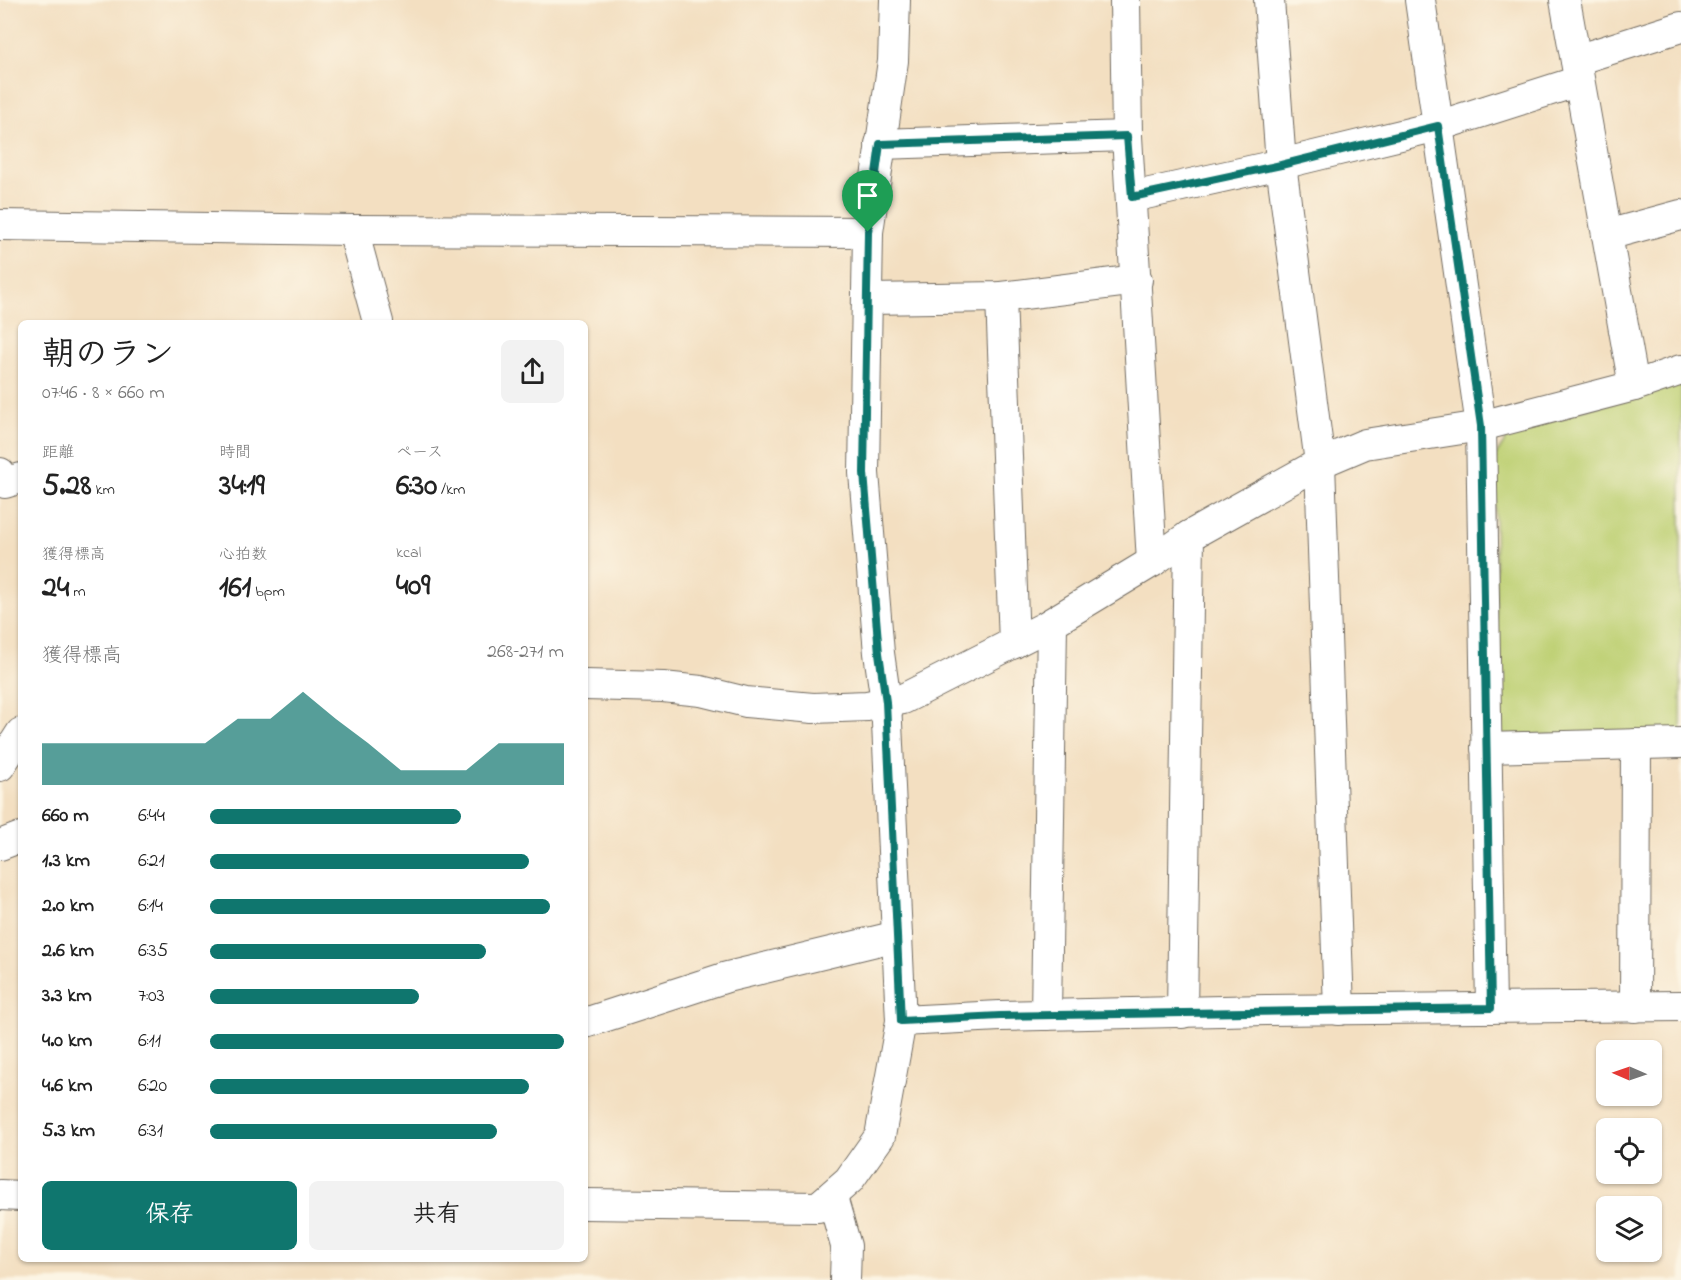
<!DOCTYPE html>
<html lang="ja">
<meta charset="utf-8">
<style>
body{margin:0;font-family:"Indie Flower","Klee One",sans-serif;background:#f2f2f2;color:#222;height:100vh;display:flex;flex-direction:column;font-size:22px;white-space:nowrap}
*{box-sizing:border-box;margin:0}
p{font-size:20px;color:#767676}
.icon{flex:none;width:33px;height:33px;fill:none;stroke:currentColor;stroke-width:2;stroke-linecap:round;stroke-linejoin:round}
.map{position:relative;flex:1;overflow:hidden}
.side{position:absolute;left:18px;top:320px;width:570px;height:942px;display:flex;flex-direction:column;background:#fff;border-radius:9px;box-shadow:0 2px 4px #0004}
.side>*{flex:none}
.needle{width:39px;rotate:272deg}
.controls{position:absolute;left:1596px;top:1040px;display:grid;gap:12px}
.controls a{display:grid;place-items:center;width:66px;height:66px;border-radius:9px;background:#fff;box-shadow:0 2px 4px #0004;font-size:30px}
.pin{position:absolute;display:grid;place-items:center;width:51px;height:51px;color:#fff;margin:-62px -26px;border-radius:50% 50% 50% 0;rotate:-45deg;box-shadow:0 0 6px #0007}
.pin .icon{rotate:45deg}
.round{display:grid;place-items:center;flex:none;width:63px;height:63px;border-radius:9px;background:#f2f2f2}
.summary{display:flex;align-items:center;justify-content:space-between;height:102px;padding:0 24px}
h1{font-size:33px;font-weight:800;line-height:45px}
.stats{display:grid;grid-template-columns:repeat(3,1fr);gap:9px;height:102px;padding:6px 24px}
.stats div{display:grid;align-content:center}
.stats b{font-size:30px;font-weight:800}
.stats small{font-size:16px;font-weight:400}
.stats p{font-size:16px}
.chart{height:168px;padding:12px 24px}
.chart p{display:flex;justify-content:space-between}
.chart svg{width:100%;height:108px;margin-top:6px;fill:#0f766e;opacity:.7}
.primary-button{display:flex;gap:12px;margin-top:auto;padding:12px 24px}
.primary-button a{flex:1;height:69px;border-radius:9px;background:#0f766e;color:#fff;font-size:24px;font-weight:800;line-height:69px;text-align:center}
.primary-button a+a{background:#f2f2f2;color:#222}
ul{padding:0 24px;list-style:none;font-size:20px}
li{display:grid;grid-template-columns:96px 72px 1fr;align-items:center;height:45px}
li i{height:15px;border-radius:8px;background:#0f766e}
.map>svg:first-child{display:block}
.park{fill:#bed073;stroke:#747e4f;stroke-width:1.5}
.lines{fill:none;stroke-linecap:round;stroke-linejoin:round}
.minor-casing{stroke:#716a60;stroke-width:32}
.minor{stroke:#fff;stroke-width:30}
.route-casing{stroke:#fff;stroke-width:12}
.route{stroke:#0f766e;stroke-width:8}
</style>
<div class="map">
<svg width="1681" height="1280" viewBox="0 0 1681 1280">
<rect width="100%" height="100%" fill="#fcf5e5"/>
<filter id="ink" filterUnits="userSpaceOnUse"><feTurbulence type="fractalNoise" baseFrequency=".0167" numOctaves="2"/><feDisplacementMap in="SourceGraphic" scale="12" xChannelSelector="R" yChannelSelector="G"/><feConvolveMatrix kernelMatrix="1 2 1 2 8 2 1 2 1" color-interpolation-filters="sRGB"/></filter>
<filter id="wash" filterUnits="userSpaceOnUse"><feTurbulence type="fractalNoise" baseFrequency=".008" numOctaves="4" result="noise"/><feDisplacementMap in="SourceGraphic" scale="24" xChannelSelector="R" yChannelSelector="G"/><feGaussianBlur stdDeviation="1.35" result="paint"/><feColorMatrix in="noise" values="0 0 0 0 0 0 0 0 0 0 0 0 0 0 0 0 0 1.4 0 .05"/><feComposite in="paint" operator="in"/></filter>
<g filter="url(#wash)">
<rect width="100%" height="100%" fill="#f3dfc1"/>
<!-- park -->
<polygon class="park" points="1681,383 1681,734 1496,735 1495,457 1513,428"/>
</g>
<g filter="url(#ink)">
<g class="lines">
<defs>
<g id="minor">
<polyline points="1125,0 1127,136 1152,562"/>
<polyline points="1269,0 1281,164 1320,463 1339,1010"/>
<polyline points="1420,0 1481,426 1491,1008"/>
<polyline points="1565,0 1634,386"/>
<polyline points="1576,60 1681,27"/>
<polyline points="880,144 1127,136"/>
<polyline points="1132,197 1281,164 1438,126 1579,81"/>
<polyline points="0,225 353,230 868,232"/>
<polyline points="353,230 378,322"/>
<polyline points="1607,235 1681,215"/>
<polyline points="1001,297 1014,643"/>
<polyline points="868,299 1001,297 1137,280"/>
<polyline points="0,473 5,483 21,478"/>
<polyline points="585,685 663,687 701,691 746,702 813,708 867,706 903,699 1043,628 1152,562 1189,536 1320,463 1365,444 1481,426 1634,386 1681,370"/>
<polyline points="1486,748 1681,743"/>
<polyline points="0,766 21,733"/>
<polyline points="0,845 21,837"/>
<polyline points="1635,1007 1636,744"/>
<polyline points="1182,1013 1189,536"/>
<polyline points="1046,1015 1052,623"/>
<polyline points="901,1021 1000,1016 1266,1010 1681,1006"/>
<polyline points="585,1023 727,977 897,936"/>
<polyline points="0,1195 21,1196"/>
<polyline points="832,1197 846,1246 845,1280"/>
<polyline points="585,1204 818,1207 849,1180 880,1136 901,1021 886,702 879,653 864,473 868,232 893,61 895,0"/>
</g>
</defs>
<!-- minor casing -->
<use href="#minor" class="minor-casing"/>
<!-- minor -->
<use href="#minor" class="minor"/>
</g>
</g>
<g class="lines" filter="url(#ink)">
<defs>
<polygon id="route" points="1438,126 1481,426 1491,1008 1000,1016 901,1021 886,702 879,653 864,473 868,232 880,144 1127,136 1132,197 1281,165"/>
</defs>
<!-- route casing -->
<use href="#route" class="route-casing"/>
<!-- route -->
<use href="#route" class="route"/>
</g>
</svg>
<div class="controls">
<a><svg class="needle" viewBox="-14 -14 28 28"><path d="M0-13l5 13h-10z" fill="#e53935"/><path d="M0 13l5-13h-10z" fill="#767676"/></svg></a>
<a><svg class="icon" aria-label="locate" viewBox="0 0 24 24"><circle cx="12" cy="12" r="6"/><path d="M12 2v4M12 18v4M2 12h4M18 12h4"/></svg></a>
<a><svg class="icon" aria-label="layers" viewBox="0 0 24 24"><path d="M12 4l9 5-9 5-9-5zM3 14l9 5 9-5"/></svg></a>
</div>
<div class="pin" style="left:868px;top:232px;background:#1e9e55"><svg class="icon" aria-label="arrive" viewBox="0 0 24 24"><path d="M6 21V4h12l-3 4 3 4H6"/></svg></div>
<section class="side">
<div class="summary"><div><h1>朝のラン</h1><p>07:46 · 8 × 660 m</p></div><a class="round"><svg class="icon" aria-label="share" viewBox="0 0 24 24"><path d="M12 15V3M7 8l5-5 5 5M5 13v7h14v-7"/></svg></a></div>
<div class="stats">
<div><p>距離</p><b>5.28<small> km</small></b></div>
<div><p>時間</p><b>34:19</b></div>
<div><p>ペース</p><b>6:30<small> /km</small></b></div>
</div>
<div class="stats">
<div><p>獲得標高</p><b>24<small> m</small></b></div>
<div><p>心拍数</p><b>161<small> bpm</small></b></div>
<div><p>kcal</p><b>409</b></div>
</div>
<div class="chart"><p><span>獲得標高</span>268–271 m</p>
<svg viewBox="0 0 160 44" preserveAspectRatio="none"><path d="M0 44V27L10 27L20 27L30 27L40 27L50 27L60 17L70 17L80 6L90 17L100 27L110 38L120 38L130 38L140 27L150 27L160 27V44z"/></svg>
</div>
<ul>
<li><b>660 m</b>6:44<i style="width:71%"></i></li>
<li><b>1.3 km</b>6:21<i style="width:90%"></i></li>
<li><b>2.0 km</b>6:14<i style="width:96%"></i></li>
<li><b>2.6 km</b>6:35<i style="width:78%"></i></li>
<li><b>3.3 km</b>7:03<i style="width:59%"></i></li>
<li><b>4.0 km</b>6:11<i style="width:100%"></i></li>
<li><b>4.6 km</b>6:20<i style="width:90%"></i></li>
<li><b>5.3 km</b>6:31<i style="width:81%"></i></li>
</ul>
<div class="primary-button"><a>保存</a><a>共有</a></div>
</section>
</div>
